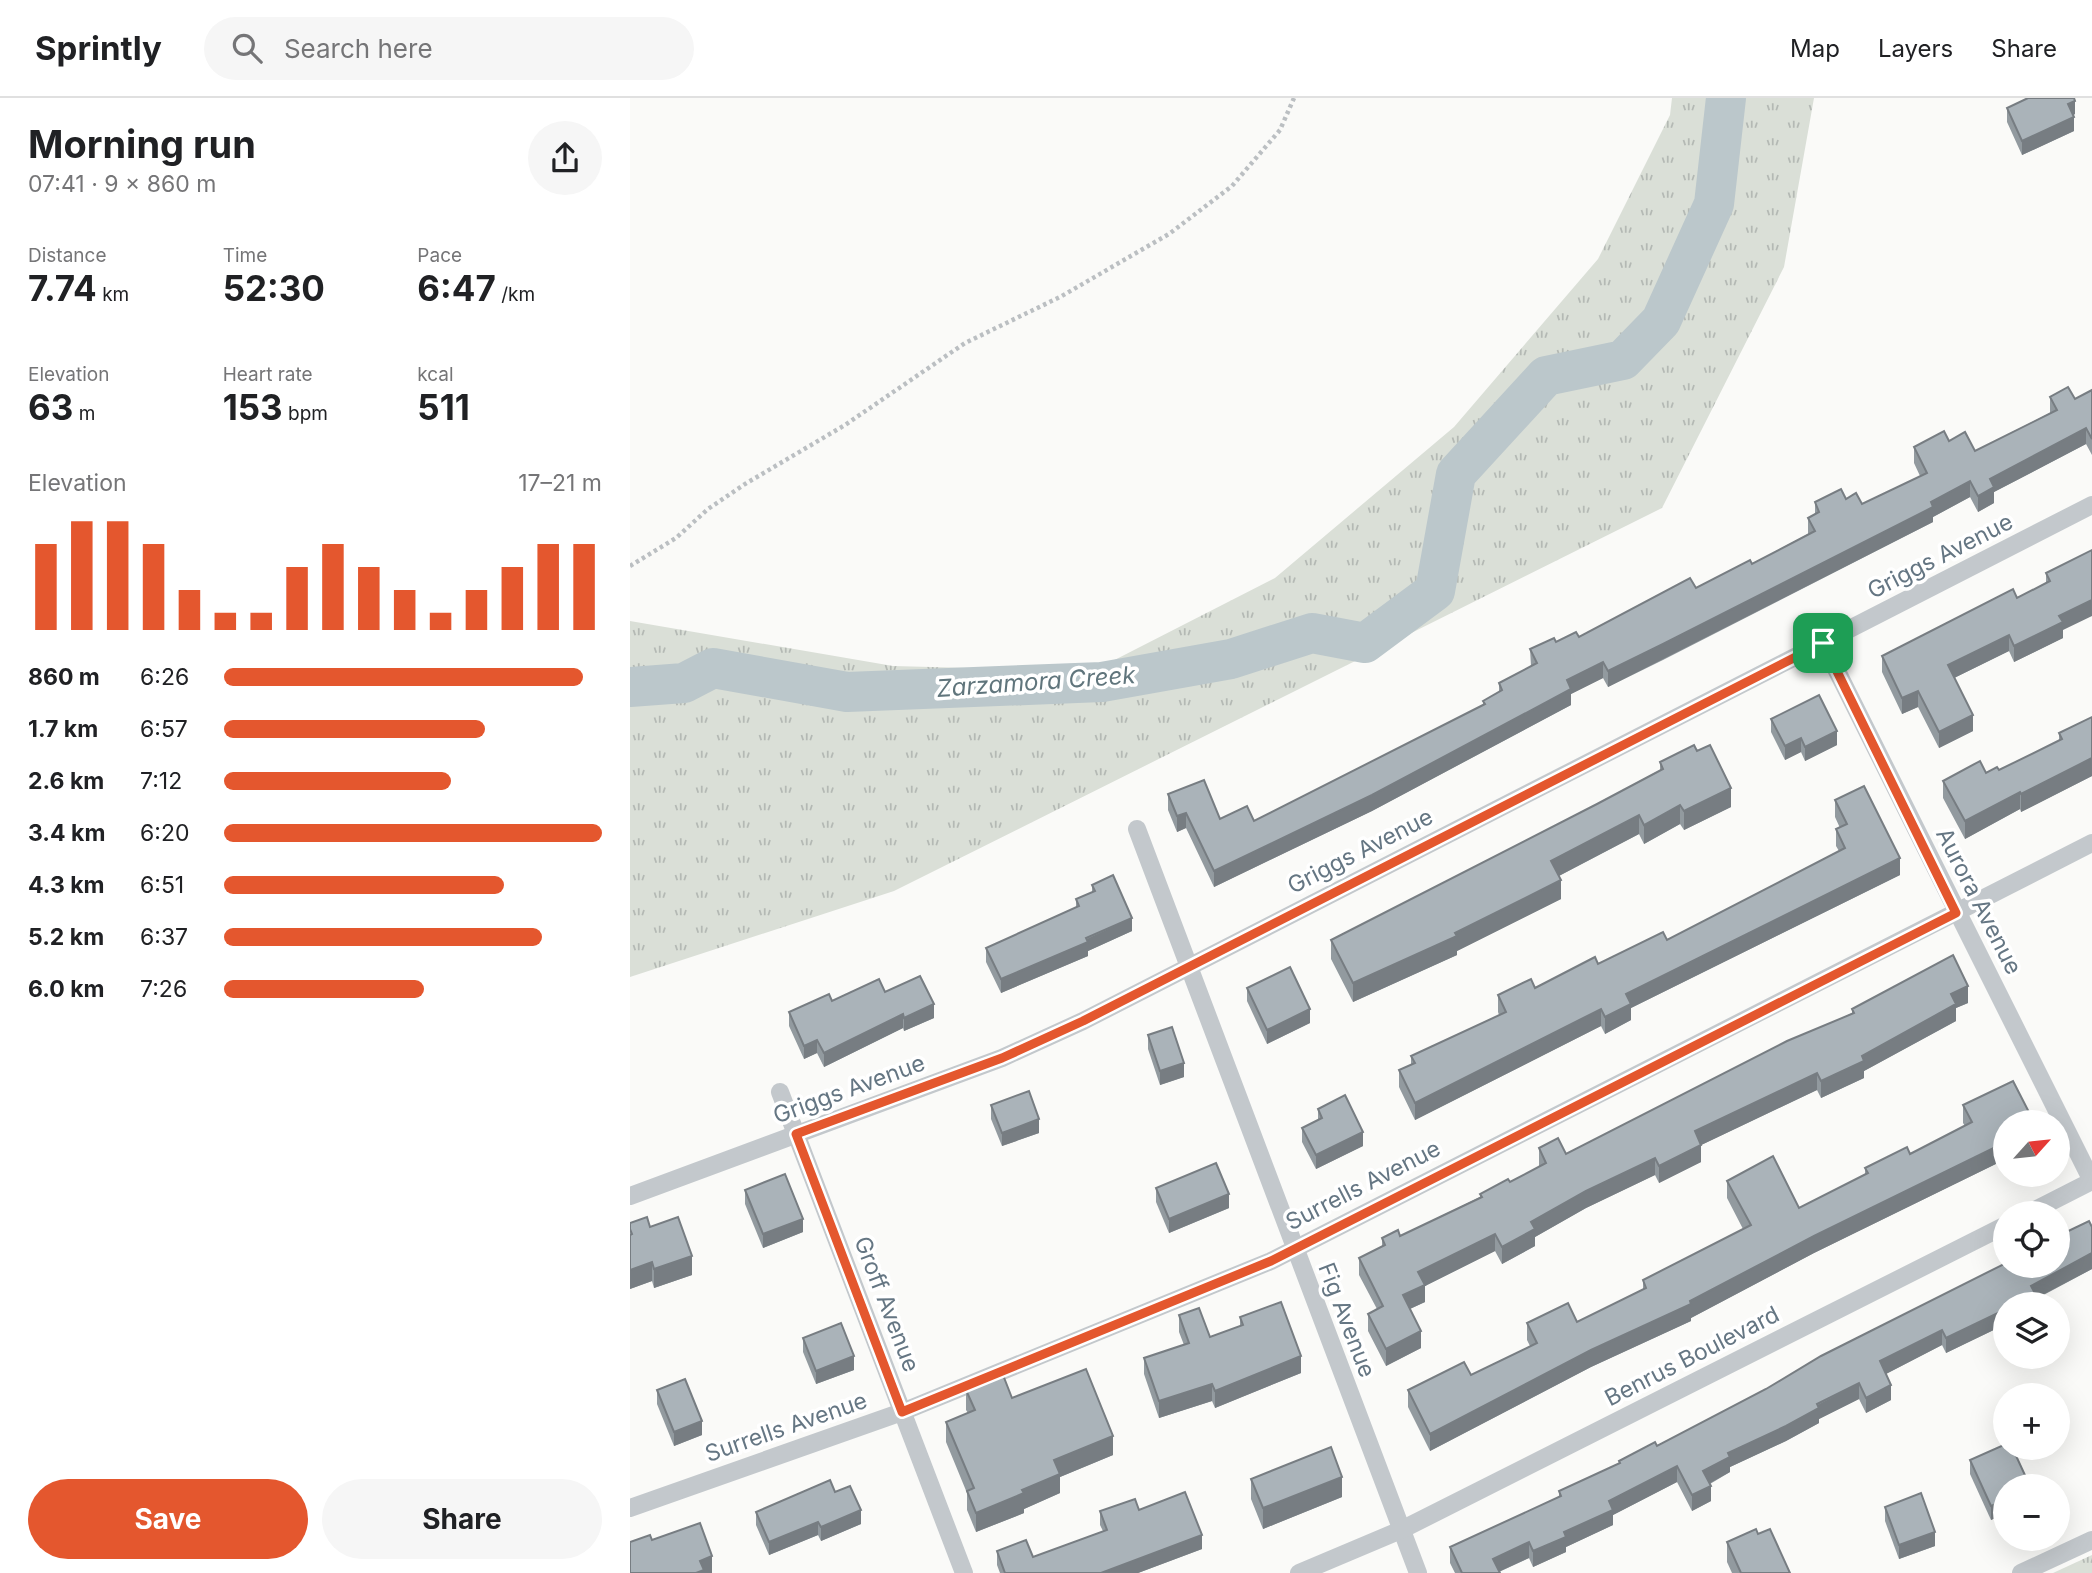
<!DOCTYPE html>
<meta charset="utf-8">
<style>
body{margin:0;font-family:Inter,sans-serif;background:#f6f6f6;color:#202124;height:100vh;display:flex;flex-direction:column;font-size:26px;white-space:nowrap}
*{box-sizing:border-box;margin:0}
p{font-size:23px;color:#757577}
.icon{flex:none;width:38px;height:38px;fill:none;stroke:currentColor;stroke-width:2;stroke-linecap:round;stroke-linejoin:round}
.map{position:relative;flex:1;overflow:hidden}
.sheet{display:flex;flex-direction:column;background:#fff;width:630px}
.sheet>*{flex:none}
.needle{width:46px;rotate:63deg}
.buttons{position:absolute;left:1363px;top:1012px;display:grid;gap:14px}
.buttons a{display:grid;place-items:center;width:77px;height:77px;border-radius:50%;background:#fff;box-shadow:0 7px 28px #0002;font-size:35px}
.pin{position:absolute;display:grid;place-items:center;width:60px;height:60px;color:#fff;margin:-30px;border-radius:14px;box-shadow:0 4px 10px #0006}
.round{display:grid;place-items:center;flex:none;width:74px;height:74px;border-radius:37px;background:#f6f6f6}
.summary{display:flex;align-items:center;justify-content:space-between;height:119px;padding:0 28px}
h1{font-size:38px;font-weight:700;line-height:52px}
.metrics{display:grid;grid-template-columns:repeat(3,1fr);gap:10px;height:119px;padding:7px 28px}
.metrics div{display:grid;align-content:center}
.metrics b{font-size:35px;font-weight:700}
.metrics small{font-size:19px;font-weight:400}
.metrics p{font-size:19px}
.chart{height:196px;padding:14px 28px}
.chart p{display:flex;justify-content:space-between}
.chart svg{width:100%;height:126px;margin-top:7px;stroke:#e4572e;stroke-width:6}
.button{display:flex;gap:14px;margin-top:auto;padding:14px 28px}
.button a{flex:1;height:80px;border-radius:42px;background:#e4572e;color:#fff;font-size:28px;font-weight:700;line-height:80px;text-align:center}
.button a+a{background:#f6f6f6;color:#202124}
ul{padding:0 28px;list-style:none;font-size:23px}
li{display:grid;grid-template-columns:112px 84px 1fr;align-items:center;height:52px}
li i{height:18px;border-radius:9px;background:#e4572e}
header{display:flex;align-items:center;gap:42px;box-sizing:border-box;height:98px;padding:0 35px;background:#fff;border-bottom:2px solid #e0e0e0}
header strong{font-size:33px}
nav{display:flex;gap:38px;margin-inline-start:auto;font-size:24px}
.search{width:490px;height:63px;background:#f6f6f6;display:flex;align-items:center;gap:18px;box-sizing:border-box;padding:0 24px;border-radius:38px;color:#757577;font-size:26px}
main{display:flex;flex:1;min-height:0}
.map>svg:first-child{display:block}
.grass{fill:url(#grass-tufts)}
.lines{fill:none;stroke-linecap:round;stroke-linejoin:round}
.river{stroke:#bbc7cb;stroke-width:40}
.path{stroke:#bbbfc2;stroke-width:4.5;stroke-dasharray:3.5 3.5;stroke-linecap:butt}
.minor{stroke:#c3c8cc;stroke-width:18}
.wall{fill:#929a9f}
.shaded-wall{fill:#777d82}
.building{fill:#aab3b9;stroke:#777d82;stroke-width:2}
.route-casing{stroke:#fff;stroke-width:14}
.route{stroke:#e4572e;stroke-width:9}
.labels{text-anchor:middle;stroke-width:7;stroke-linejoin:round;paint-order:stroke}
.street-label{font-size:23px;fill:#657683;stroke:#fff}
.water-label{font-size:24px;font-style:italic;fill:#60757c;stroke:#fff}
</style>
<header>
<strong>Sprintly</strong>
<div class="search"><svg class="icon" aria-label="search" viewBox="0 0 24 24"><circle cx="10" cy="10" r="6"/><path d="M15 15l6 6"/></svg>Search here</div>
<nav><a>Map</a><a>Layers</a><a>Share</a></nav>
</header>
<main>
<section class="sheet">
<div class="summary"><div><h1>Morning run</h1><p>07:41 · 9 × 860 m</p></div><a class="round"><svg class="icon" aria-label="share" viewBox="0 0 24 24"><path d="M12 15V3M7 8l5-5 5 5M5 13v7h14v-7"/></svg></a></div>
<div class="metrics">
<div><p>Distance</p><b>7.74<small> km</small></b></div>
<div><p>Time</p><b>52:30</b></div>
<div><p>Pace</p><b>6:47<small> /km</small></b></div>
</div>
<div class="metrics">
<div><p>Elevation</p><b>63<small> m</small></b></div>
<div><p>Heart rate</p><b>153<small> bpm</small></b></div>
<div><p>kcal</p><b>511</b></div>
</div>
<div class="chart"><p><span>Elevation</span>17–21 m</p>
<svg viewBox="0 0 160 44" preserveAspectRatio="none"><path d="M5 44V14M15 44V6M25 44V6M35 44V14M45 44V30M55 44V38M65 44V38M75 44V22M85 44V14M95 44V22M105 44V30M115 44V38M125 44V30M135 44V22M145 44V14M155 44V14"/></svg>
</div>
<ul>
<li><b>860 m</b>6:26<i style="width:95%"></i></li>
<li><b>1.7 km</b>6:57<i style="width:69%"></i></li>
<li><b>2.6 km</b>7:12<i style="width:60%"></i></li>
<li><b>3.4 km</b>6:20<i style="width:100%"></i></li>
<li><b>4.3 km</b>6:51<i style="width:74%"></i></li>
<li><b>5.2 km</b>6:37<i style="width:84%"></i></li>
<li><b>6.0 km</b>7:26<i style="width:53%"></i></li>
</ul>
<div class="button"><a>Save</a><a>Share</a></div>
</section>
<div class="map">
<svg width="1462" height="1475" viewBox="0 0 1462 1475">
<defs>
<pattern id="grass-tufts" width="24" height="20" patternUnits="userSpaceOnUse" patternTransform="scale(1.75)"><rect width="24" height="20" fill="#dadfd7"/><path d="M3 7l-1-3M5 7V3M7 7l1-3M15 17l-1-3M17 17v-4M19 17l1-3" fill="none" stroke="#b4b9b4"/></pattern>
</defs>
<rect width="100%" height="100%" fill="#fafaf8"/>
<!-- grass -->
<g class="grass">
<polygon points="1042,0 1184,0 1154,169 1032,410 264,793 0,879 0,523 263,568 463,573 645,480 824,329 968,161 1040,17"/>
<polygon points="1462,1457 1462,1475 1423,1475"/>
</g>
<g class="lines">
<!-- river -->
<polyline class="river" points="0,589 54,585 83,570 217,594 472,584 601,561 682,535 735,545 805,493 826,376 916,278 993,262 1031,223 1084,106 1096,0"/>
<!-- path -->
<polyline class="path" points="0,468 46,440 78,411 115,386 215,327 335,245 430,199 539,136 602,88 650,32 664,0"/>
<!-- minor -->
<g class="minor">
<polyline points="1193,545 1462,1083 1399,1115"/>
<polyline points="507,731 788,1475"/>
<polyline points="150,994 334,1475"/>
<polyline points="0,1098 372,960 453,923 1462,407"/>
<polyline points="0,1410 272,1314 641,1163 1462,745"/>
<polyline points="669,1475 771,1432 1376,1127"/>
<polyline points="1391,1475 1462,1442"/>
</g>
</g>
<!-- wall -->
<g class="wall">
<polygon points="1377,10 1445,16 1443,17 1444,33 1392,57 1377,24"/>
<polygon points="1462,292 1462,357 1456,346 1364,394 1364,405 1348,414 1340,399 1303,419 1303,424 1033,562 978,589 973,580 941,596 941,607 742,713 584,789 556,730 547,734 538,712 538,696 590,721 624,723 853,607 853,603 869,594 869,585 901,568 900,551 926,544 949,539 1122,466 1178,436 1178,420 1185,416 1185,404 1216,401 1232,406 1290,378 1284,365 1284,349 1319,343 1345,353 1420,315 1420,299 1445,301"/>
<polygon points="1462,452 1433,532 1433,540 1384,564 1379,553 1324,580 1343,633 1309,650 1288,609 1272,616 1252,574 1252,558 1387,500 1416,485 1416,475"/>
<polygon points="1462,619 1462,678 1391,714 1390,711 1335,741 1313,700 1313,683 1369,672 1429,643 1429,635"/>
<polygon points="1141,621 1207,647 1175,663 1171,654 1155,662 1141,634"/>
<polygon points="1067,653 1101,709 1054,732 1050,726 1014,746 1009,736 929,778 931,801 827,853 827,857 723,904 701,861 701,842 967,706 1030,672 1030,664"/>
<polygon points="1205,702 1270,777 1001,910 1001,922 975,936 971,928 785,1022 769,989 769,972 781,967 781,958 869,917 868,914 868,897 905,890 968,866 1037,842 1209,753 1206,748 1206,731 1210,730 1205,719"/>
<polygon points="462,787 502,833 458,853 458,858 371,895 356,864 356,850 446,809 446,801 462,794"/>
<polygon points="617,890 680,925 637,946 617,903"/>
<polygon points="255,894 304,920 274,933 273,930 194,969 187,955 174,961 159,928 159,914 202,903"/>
<polygon points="1338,905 1326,910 1326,923 1234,973 1234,980 1191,1000 1187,992 1071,1047 1071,1064 1029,1085 1025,1077 956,1110 905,1139 905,1148 872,1166 865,1153 795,1188 795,1204 780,1211 791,1250 756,1268 738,1233 738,1216 747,1211 729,1177 729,1160 752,1149 752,1140 770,1138 850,1099 850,1096 880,1084 909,1069 909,1050 936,1056 1222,915 1222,911"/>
<polygon points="518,937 554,979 530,987 518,951"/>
<polygon points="361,1007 409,1035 372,1048 361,1021"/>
<polygon points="1333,1007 1376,1024 1376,1061 1184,1155 1061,1220 1061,1223 961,1269 800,1353 778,1309 778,1292 841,1277 900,1248 897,1242 897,1225 947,1224 1013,1191 1013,1182 1113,1131 1097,1100 1097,1083 1169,1110 1235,1077 1235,1070 1280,1056 1335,1028 1333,1025"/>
<polygon points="688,1011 733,1048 686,1071 672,1044 672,1030 688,1022"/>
<polygon points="526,1090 599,1110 539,1135 526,1104"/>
<polygon points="115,1092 173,1134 133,1150 115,1106"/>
<polygon points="0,1125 20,1129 62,1177 24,1190 22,1183 0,1191"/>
<polygon points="1462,1129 1462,1171 1408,1200 1410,1206 1376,1206 1376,1230 1374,1227 1316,1255 1312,1247 1256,1276 1261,1302 1236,1315 1229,1301 1189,1321 1189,1325 1156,1343 1100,1369 1100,1374 1080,1386 1081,1403 1062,1413 1047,1384 983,1417 983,1427 936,1449 936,1454 903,1469 899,1460 869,1474 870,1475 825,1475 820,1465 820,1449 929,1399 929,1393 989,1366 989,1363 1027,1348"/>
<polygon points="549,1217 580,1239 610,1228 610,1219 671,1275 585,1310 582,1303 529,1320 514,1276 514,1260 554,1247 549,1234"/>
<polygon points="173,1240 224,1272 186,1286 173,1254"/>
<polygon points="27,1292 72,1337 44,1348 27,1306"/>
<polygon points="336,1292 382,1300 483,1357 430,1379 430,1395 394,1411 394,1415 346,1434 337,1412 337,1395 316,1344 316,1324 338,1315 336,1312"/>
<polygon points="1340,1362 1376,1388 1376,1415 1361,1422 1340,1376"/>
<polygon points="621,1381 712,1399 633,1431 621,1401"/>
<polygon points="205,1394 231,1426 191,1443 188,1437 139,1457 126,1427 126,1414"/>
<polygon points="1255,1409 1305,1448 1269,1461 1255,1423"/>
<polygon points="509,1412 572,1451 508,1475 370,1475 367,1467 367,1453 403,1459 473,1433 470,1427 470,1413"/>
<polygon points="1128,1436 1160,1475 1102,1475 1097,1464 1097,1444"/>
</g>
<!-- shaded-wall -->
<g class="shaded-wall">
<polygon points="1445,3 1445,16 1438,20 1438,6"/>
<polygon points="1444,19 1444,33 1392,57 1392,43"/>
<polygon points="1456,330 1456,346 1364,394 1364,405 1348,414 1348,398 1360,381"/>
<polygon points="1340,383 1340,399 1303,419 1303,424 978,589 978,573"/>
<polygon points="1462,502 1462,518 1433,532 1433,540 1384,564 1384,548 1429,518"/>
<polygon points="1379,537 1379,553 1318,583 1318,567"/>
<polygon points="973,564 973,580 941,596 941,607 742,713 584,789 584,773 937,582"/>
<polygon points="1288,593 1288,609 1272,616 1272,600"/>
<polygon points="1343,617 1343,633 1309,650 1309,634"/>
<polygon points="1207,633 1207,647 1175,663 1175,649"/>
<polygon points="1171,640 1171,654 1155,662 1155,648"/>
<polygon points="1462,660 1462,678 1391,714 1391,696"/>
<polygon points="1101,690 1101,709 1054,732 1054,713"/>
<polygon points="1390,694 1390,711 1335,741 1335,723"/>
<polygon points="1050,707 1050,726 1014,746 1014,727"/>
<polygon points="556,715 556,730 547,734 547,718"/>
<polygon points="1009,717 1009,736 921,782 921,763"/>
<polygon points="1270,760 1270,777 1001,910 1001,922 975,936 975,919 996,896"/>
<polygon points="931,782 931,801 827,853 827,857 723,904 723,885"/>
<polygon points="502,820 502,833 458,853 458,858 371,895 371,881"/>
<polygon points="1338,888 1338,905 1326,910 1326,923 1234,973 1234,980 1191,1000 1191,983 1321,896"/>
<polygon points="304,906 304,920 274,933 274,920"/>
<polygon points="680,911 680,925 637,946 637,932"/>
<polygon points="971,911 971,928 785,1022 785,1005"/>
<polygon points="273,916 273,930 194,969 194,955"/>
<polygon points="187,942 187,955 174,961 174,948"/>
<polygon points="554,965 554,979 530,987 530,973"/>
<polygon points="1187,975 1187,992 1065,1050 1065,1033"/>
<polygon points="409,1021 409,1035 372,1048 372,1035"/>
<polygon points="733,1034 733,1048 686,1071 686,1057"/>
<polygon points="1376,1044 1376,1061 1184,1155 1061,1220 1061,1223 961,1269 800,1353 800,1336 961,1252 1060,1203 1184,1138"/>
<polygon points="1071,1047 1071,1064 1029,1085 1029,1068"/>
<polygon points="1025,1060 1025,1077 956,1110 905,1139 905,1148 872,1166 872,1149 901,1124 956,1093"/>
<polygon points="599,1096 599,1110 539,1135 539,1121"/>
<polygon points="173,1121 173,1134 133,1150 133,1136"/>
<polygon points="865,1136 865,1153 795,1188 795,1204 773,1214 773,1197 788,1174"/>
<polygon points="1462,1155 1462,1171 1401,1203 1401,1188"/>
<polygon points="62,1158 62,1177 24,1190 24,1171"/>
<polygon points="22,1164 22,1183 0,1191 0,1172"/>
<polygon points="1374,1212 1374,1227 1316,1255 1316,1240"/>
<polygon points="1312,1232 1312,1247 1250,1279 1250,1263"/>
<polygon points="791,1233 791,1250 756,1268 756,1251"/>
<polygon points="224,1258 224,1272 186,1286 186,1273"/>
<polygon points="671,1258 671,1275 585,1310 585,1293"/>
<polygon points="1229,1285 1229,1301 1189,1321 1189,1325 1156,1343 1100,1369 1100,1374 1073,1389 1073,1373 1098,1355"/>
<polygon points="582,1286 582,1303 529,1320 529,1303"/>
<polygon points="1261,1287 1261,1302 1236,1315 1236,1300"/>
<polygon points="72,1323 72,1337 44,1348 44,1334"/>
<polygon points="483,1338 483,1357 430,1379 430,1395 394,1411 394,1415 346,1434 346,1415 392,1392 424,1362"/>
<polygon points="1047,1368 1047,1384 983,1417 983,1427 936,1449 936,1454 903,1469 903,1453 934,1434 979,1403"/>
<polygon points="712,1379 712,1399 633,1431 633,1410"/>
<polygon points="1081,1388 1081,1403 1062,1413 1062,1397"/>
<polygon points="1376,1402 1376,1415 1361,1422 1361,1408"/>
<polygon points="231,1412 231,1426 191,1443 191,1429"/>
<polygon points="188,1424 188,1437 139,1457 139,1444"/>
<polygon points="1305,1434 1305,1448 1269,1461 1269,1447"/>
<polygon points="572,1437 572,1451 508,1475 471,1475"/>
<polygon points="899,1444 899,1460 866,1475 863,1461"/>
<polygon points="82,1458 82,1475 66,1475 70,1463"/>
</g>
<!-- building -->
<g class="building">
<polygon points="1398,0 1444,0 1445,3 1438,6 1444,19 1392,43 1377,10"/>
<polygon points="1438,289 1445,301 1462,292 1462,341 1456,330 1360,381 1364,389 1348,398 1340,383 1301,404 1303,409 1033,546 978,573 973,564 937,582 941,591 742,697 584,773 556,715 547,718 538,696 574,682 590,721 617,708 624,723 855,606 853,603 872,592 869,585 907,565 900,551 924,540 926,544 946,534 949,539 1060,480 1066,490 1120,462 1122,466 1185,433 1178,420 1189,414 1185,404 1211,391 1216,401 1226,395 1232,406 1297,375 1284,349 1314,333 1319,343 1335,334 1345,353 1427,312 1420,299"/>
<polygon points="1462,452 1462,502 1429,518 1433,524 1384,548 1379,537 1318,567 1343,617 1309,634 1288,593 1272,600 1252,558 1383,491 1387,500 1420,483 1416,475"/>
<polygon points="1189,597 1207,633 1175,649 1171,640 1155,648 1141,621"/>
<polygon points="1462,619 1462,660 1391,696 1390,694 1335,723 1313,683 1350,663 1356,675 1367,669 1369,672 1432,641 1429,635"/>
<polygon points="1064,647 1067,653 1080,647 1101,690 1054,713 1050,707 1014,727 1009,717 921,763 931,782 825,835 827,838 723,885 701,842 967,706 1033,671 1030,664"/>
<polygon points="1234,688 1270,760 996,896 1001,906 975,919 971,911 785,1005 769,972 785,965 781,958 876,914 868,897 901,881 905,890 965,859 968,866 1033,834 1037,842 1215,750 1206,731 1217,726 1205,702"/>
<polygon points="483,777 502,820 456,840 458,844 371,881 356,850 449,808 446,801 465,793 462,787"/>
<polygon points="1323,857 1338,888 1321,896 1326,906 1232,958 1234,963 1191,983 1187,975 1065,1033 1071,1047 1029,1068 1025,1060 956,1093 901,1124 905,1131 872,1149 865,1136 788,1174 795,1187 773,1197 791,1233 756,1251 738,1216 753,1208 729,1160 755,1147 752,1140 768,1132 770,1138 852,1099 850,1096 878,1081 880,1084 916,1065 909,1050 928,1040 936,1056 1157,943 1224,915 1222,911"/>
<polygon points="660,869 680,911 637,932 617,890"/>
<polygon points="290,878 304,906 274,920 273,916 194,955 187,942 174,948 159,914 199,896 202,903 249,881 255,894"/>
<polygon points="542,929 554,965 530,973 518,937"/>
<polygon points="1383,983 1404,1024 1376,1024 1376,1044 1184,1138 1060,1203 1061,1206 961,1252 800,1336 778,1292 834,1264 841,1277 907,1245 897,1225 938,1205 947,1224 1016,1190 1013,1182 1121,1127 1097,1083 1143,1058 1169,1110 1238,1075 1235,1070 1277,1049 1280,1056 1342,1024 1333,1007"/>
<polygon points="399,993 409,1021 372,1035 361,1007"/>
<polygon points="715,997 733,1034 686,1057 672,1030 692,1020 688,1011"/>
<polygon points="586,1065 599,1096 539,1121 526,1090"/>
<polygon points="155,1076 173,1121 133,1136 115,1092"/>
<polygon points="17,1119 20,1129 48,1119 62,1158 24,1171 22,1164 0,1172 0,1137 2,1136 0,1131 0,1125"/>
<polygon points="1459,1123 1462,1129 1462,1155 1401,1188 1410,1205 1409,1206 1376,1206 1376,1215 1374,1212 1316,1240 1312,1232 1250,1263 1261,1287 1236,1300 1229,1285 1187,1306 1189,1310 1156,1328 1098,1355 1100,1359 1073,1373 1081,1388 1062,1397 1047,1368 979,1403 983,1412 934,1434 936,1439 903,1453 899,1444 863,1461 870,1475 832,1475 820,1449 931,1398 929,1393 990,1365 989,1363 1025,1344 1027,1348 1136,1291 1191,1258 1376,1165 1376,1167 1428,1167 1428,1138"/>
<polygon points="651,1204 671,1258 585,1293 582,1286 529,1303 514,1260 559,1245 549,1217 569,1210 580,1239 613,1227 610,1219"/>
<polygon points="211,1225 224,1258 186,1273 173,1240"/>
<polygon points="456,1271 483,1338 424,1362 430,1376 392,1392 394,1395 346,1415 337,1393 344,1390 316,1324 345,1312 336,1292 373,1277 382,1300"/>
<polygon points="55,1281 72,1323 44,1334 27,1292"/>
<polygon points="1376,1346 1376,1349 1382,1349 1400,1388 1376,1388 1376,1402 1361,1408 1340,1362"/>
<polygon points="701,1349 712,1379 633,1410 621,1381"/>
<polygon points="200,1382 205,1394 220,1388 231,1412 191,1429 188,1424 139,1444 126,1414"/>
<polygon points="555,1394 572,1437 471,1475 375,1475 367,1453 396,1442 403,1459 477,1432 470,1413 505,1401 509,1412"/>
<polygon points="1291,1395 1305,1434 1269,1447 1255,1409"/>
<polygon points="70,1425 82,1458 70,1463 74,1472 66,1475 0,1475 0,1444 20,1437 22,1442"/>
<polygon points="1126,1431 1128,1436 1140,1431 1160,1475 1111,1475 1097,1444"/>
</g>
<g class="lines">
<defs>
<polygon id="route" points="1193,545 1326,815 641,1163 272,1314 166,1036 372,960 453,923"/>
</defs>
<!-- route casing -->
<use href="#route" class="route-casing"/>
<!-- route -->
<use href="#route" class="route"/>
</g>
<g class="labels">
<!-- street labels -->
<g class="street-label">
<text transform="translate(1310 458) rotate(-27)" y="8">Griggs Avenue</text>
<text transform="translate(730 753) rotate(-27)" y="8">Griggs Avenue</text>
<text transform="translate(1349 803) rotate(63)" y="8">Aurora Avenue</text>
<text transform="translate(219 991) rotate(-20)" y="8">Griggs Avenue</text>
<text transform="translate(733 1087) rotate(-27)" y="8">Surrells Avenue</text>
<text transform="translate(257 1206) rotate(69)" y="8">Groff Avenue</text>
<text transform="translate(717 1222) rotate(69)" y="8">Fig Avenue</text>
<text transform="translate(1062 1258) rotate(-27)" y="8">Benrus Boulevard</text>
<text transform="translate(156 1329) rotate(-19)" y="8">Surrells Avenue</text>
</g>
<!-- water labels -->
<g class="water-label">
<text transform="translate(406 584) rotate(-4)" y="8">Zarzamora Creek</text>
</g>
</g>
</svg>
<div class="buttons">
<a><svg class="needle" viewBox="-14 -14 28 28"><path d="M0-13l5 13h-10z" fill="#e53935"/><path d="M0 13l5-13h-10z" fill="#757577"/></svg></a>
<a><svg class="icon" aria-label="locate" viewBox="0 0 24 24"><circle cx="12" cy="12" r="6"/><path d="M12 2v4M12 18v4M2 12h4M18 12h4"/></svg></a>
<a><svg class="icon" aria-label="layers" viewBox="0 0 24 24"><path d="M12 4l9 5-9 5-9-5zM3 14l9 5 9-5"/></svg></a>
<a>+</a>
<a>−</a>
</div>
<div class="pin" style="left:1193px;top:545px;background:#1e9e55"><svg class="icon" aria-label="arrive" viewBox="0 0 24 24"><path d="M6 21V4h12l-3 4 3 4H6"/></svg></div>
</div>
</main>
